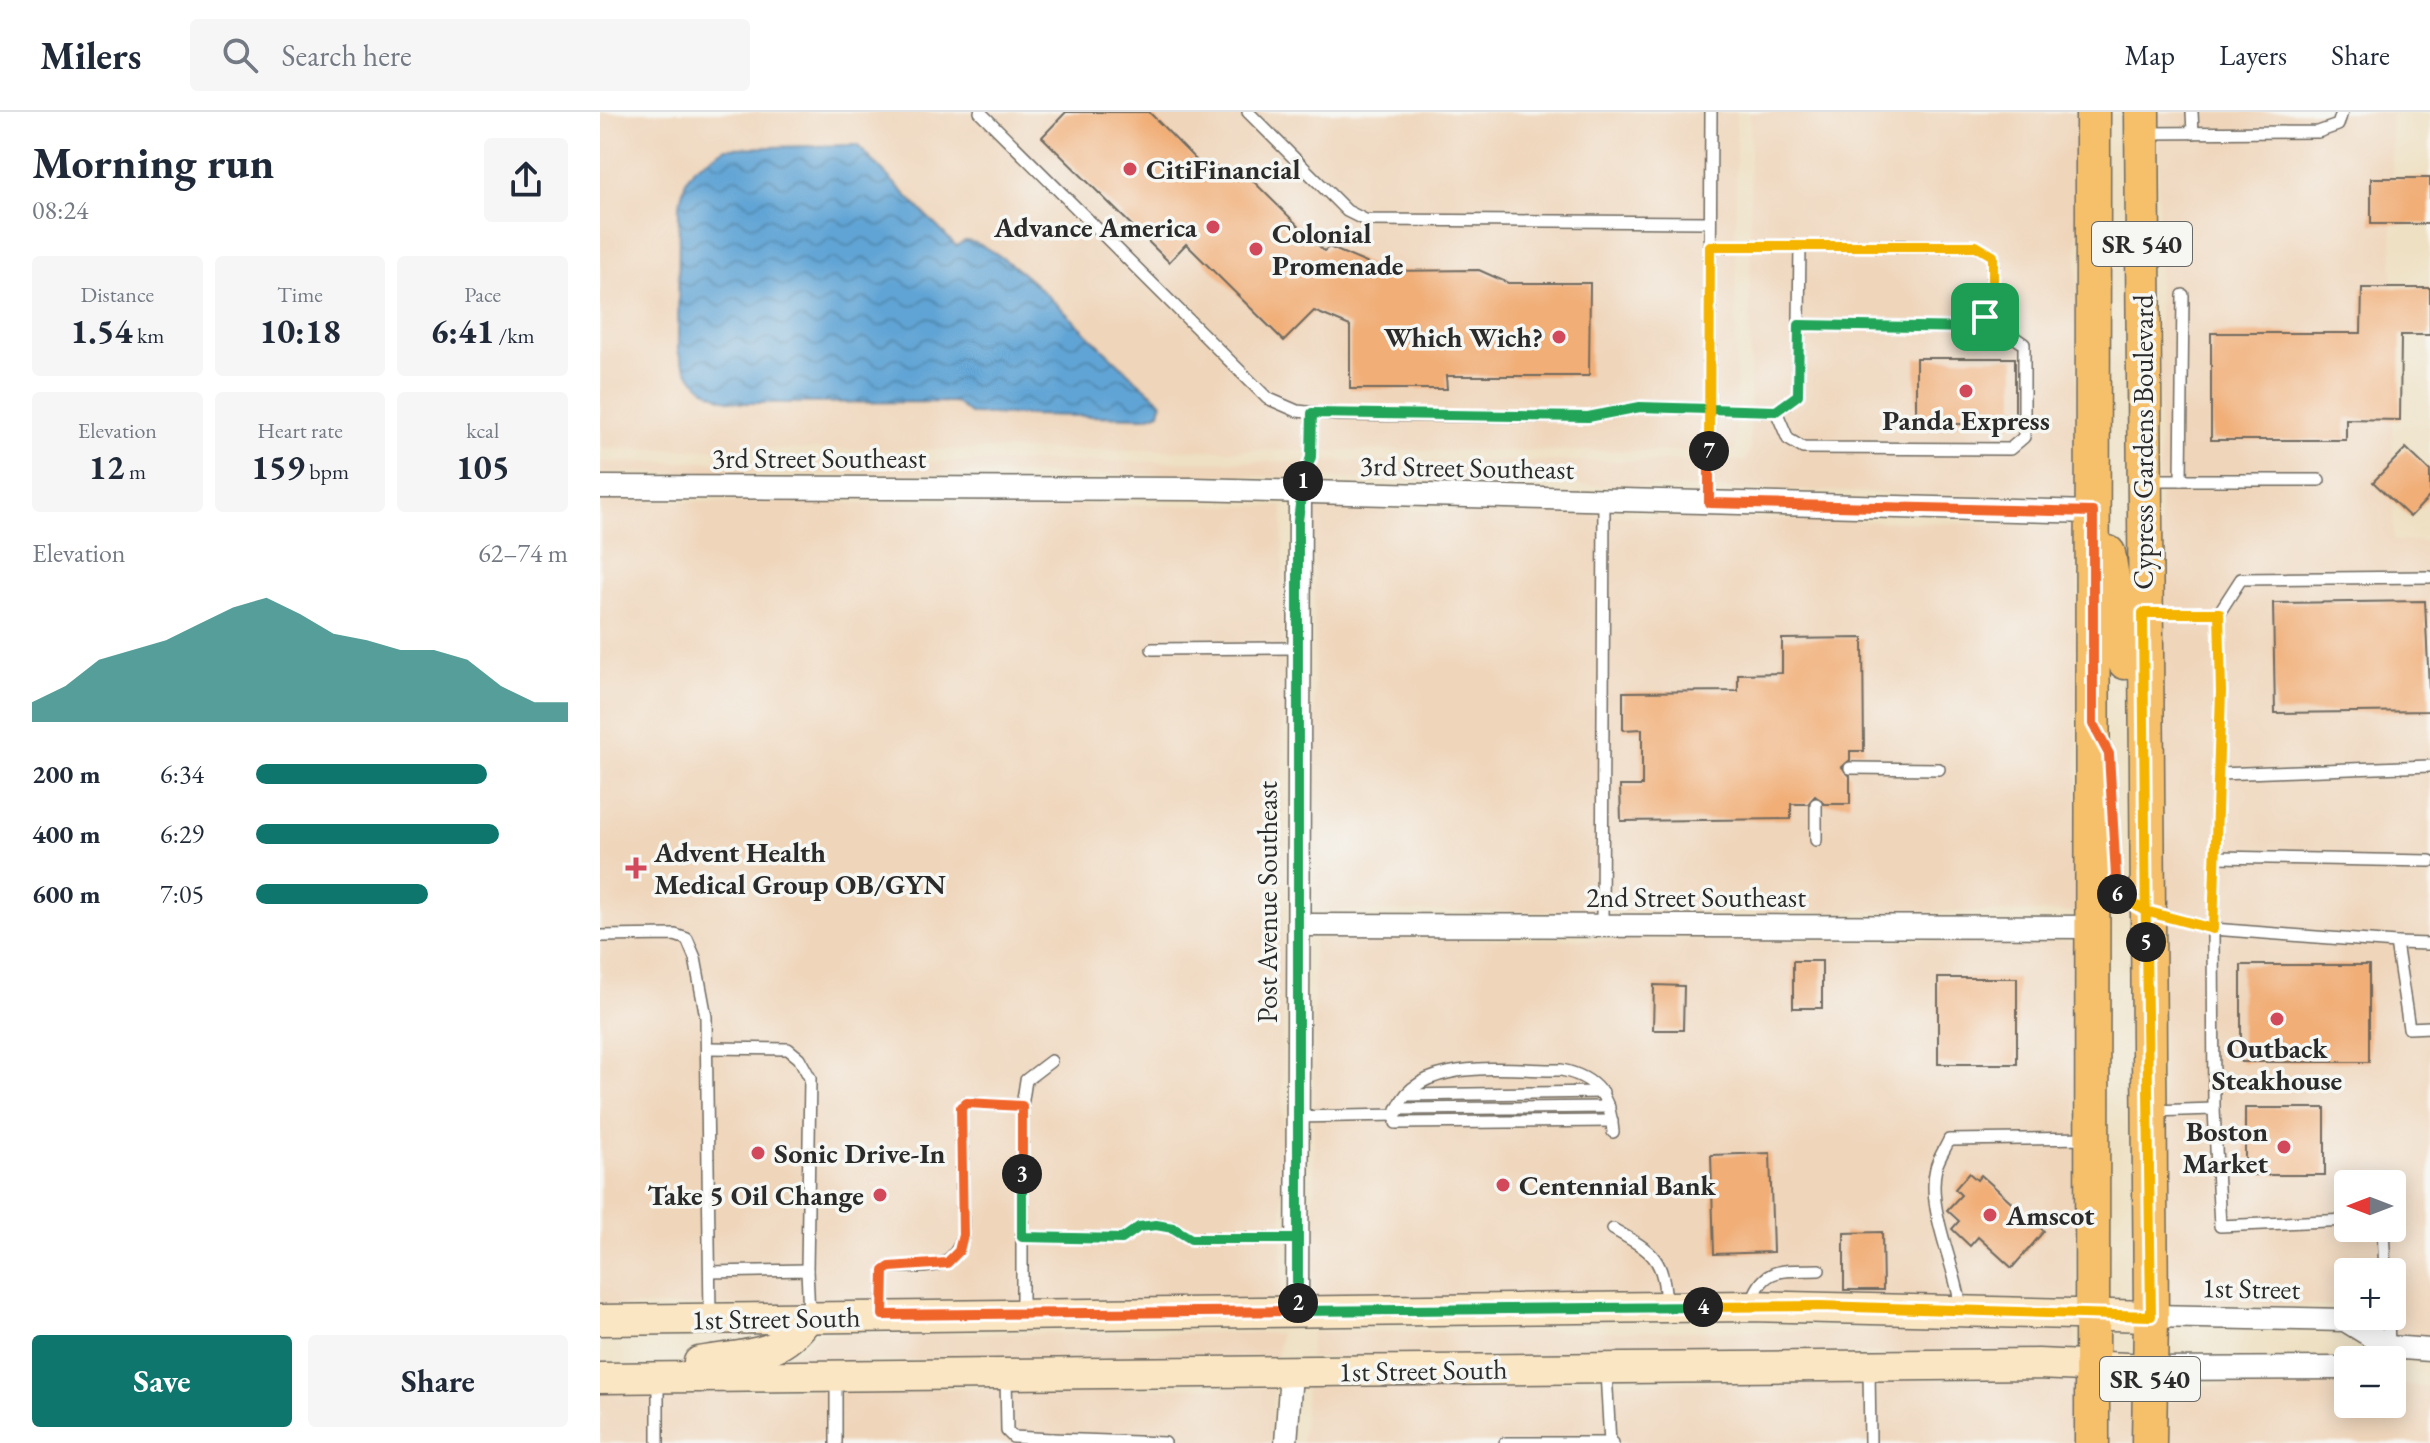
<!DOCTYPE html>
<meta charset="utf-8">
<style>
body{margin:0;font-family:"EB Garamond",serif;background:#f6f6f7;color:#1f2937;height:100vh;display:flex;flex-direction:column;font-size:30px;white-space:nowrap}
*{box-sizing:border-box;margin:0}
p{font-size:26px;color:#747a83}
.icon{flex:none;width:44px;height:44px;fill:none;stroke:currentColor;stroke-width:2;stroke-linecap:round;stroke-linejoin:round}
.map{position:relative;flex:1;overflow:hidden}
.drawer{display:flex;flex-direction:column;background:#fff;width:600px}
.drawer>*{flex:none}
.needle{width:52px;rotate:270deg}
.tools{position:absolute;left:1734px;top:1058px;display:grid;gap:16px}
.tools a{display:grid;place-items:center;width:72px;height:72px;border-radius:8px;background:#fff;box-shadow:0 4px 20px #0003;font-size:40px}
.pin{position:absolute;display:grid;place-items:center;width:68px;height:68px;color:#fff;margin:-34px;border-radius:16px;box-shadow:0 4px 12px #0006}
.km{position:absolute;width:40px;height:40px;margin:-20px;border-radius:50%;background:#222;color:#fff;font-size:22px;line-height:40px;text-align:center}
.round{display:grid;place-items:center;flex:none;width:84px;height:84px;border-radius:8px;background:#f6f6f7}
.head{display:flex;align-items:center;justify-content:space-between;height:136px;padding:0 32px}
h1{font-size:44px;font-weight:700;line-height:60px}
.figures{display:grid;grid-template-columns:repeat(3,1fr);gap:12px;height:136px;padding:8px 32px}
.figures div{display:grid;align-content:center;border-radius:8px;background:#f6f6f7;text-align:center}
.figures b{font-size:34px;font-weight:700}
.figures small{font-size:22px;font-weight:400}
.figures p{font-size:22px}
.chart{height:224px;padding:16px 32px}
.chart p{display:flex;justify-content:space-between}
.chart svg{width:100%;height:144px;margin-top:8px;fill:#0f766e;opacity:.7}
.cta{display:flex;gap:16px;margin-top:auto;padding:16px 32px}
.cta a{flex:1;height:92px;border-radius:8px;background:#0f766e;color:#fff;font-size:32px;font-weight:700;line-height:92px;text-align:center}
.cta a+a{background:#f6f6f7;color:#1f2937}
ul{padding:0 32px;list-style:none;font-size:26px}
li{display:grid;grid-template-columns:128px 96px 1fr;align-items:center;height:60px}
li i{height:20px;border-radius:10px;background:#0f766e}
header{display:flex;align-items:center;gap:48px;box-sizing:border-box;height:112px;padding:0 40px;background:#fff;border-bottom:2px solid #e0e1e3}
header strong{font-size:38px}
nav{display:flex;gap:44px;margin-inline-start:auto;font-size:28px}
.search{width:560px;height:72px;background:#f6f6f7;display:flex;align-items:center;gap:20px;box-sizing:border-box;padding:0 28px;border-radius:8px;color:#747a83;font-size:30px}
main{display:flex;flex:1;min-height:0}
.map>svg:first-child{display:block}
.built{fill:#efd6bb;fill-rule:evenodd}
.water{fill:url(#water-waves);stroke:#466880;stroke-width:2}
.building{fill:#f1ae77}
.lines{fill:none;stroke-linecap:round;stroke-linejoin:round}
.lane-casing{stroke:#6f6a60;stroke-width:14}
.street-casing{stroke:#6f6a60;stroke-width:25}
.secondary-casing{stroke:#6f6a60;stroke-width:33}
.primary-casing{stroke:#6f6a60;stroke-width:37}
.lane{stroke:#fff;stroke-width:11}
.street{stroke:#fff;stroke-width:22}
.secondary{stroke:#fbe6c4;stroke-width:30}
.primary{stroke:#f6c06b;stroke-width:34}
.split-1-casing{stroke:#fff;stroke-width:16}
.split-2-casing{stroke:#fff;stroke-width:16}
.split-3-casing{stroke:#fff;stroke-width:16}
.split-4-casing{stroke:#fff;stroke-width:16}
.split-5-casing{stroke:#fff;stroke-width:16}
.split-6-casing{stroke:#fff;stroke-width:16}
.split-7-casing{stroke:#fff;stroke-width:16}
.split-8-casing{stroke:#fff;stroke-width:16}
.split-1{stroke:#22a559;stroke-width:10}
.split-2{stroke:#22a559;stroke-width:10}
.split-3{stroke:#f0652b;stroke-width:10}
.split-4{stroke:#22a559;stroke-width:10}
.split-5{stroke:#f5b400;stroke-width:10}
.split-6{stroke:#f5b400;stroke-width:10}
.split-7{stroke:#f0652b;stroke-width:10}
.split-8{stroke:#f5b400;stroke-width:10}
.poi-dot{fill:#d1495b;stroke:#f6f6f2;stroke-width:3}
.labels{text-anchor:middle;stroke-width:7;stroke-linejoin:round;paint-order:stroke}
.shield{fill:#f6f6f2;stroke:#686867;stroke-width:2}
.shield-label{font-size:26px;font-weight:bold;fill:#2b2b2b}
.poi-label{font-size:28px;font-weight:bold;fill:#2b2b2b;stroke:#f6f6f2;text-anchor:start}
.street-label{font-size:28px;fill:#2b2b2b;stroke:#f6f6f2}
</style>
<header>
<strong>Milers</strong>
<div class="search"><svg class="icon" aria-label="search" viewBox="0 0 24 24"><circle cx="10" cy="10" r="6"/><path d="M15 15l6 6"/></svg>Search here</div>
<nav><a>Map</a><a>Layers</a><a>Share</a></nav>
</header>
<main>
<section class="drawer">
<div class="head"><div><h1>Morning run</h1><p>08:24</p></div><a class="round"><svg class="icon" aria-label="share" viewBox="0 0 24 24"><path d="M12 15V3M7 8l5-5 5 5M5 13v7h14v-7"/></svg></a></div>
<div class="figures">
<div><p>Distance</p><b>1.54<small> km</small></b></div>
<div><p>Time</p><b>10:18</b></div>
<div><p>Pace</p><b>6:41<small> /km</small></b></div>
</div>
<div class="figures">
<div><p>Elevation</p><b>12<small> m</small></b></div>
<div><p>Heart rate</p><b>159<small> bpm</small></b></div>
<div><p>kcal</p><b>105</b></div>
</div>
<div class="chart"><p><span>Elevation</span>62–74 m</p>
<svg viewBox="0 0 160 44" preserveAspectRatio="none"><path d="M0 44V38L10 33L20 25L30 22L40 19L50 14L60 9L70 6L80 11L90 17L100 19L110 22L120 22L130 25L140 33L150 38L160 38V44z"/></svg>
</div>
<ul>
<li><b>200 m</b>6:34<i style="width:74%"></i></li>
<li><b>400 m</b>6:29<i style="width:78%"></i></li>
<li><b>600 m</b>7:05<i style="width:55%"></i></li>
</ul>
<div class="cta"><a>Save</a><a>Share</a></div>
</section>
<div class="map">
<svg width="1830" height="1331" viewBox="0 0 1830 1331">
<defs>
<pattern id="water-waves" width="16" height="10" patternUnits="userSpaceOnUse" patternTransform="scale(2)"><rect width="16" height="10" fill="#60a4d5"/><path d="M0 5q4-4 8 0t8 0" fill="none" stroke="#4f86ad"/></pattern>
</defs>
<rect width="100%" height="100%" fill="#f6f6f2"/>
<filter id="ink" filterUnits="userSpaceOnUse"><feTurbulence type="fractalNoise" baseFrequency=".0125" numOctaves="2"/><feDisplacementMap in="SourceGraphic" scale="16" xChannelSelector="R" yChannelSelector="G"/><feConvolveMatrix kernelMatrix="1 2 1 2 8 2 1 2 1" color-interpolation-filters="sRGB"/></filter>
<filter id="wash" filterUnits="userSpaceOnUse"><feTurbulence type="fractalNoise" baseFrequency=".006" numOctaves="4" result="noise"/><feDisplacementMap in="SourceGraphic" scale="32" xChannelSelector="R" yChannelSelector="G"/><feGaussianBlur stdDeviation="1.8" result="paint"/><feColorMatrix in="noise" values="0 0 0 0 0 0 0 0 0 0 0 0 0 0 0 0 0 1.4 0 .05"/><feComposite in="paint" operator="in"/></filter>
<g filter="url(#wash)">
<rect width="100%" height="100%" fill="#eee0c2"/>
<!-- built -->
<g class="built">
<polygon points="0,0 1136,0 1136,339 0,337"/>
<polygon points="1150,0 1477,0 1477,386 594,363 0,361 0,350 1145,349 1150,339"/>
<path d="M1558,0H1792L1793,429L1830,430V1224L1797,1222L1767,1204H1792V1160H1748V1195L1566,1190L1561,802L1566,793L1561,790V627L1567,621L1561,616ZM1748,1072H1792V1116H1748Z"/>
<polygon points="0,389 683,394 682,1192 0,1194"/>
<polygon points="714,396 1477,414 1477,603 1473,605 1477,615 1477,800 715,799"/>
<polygon points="714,827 1477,829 1476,1189 714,1192"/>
<polygon points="1475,1218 1475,1240 709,1246 712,1220"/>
<polygon points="680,1221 677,1246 179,1250 205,1235 217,1222"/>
<polygon points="1437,1266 1476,1269 1476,1331 702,1331 706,1274"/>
<polygon points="1508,1271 1533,1272 1533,1331 1508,1331"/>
<polygon points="1588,1273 1748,1273 1748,1292 1792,1292 1792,1273 1830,1274 1830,1331 1565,1331 1566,1294"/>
<polygon points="674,1275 670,1331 0,1331 0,1280 47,1279 49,1283 61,1279"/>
</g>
<!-- water -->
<path class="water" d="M257,33L356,134L365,129C408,129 514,256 556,284L562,291L560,300L547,305L370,302L355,290L142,291C111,287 87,269 78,239L79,93L86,68L95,55L126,36Z"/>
<g id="blocks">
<!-- building -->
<g class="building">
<polygon points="466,0 549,0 600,52 644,60 724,139 729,135 785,159 879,158 908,171 990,171 989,264 846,264 847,277 750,277 750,214 714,199 684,229 586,132 569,150 442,25"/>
<rect x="1771" y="66" width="59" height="46"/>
<polygon points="1762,176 1830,176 1830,223 1801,223 1800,308 1746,307 1746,328 1611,328 1611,221 1761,221"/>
<rect x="1316" y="246" width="99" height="66"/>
<polygon points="1806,336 1830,359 1830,384 1810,405 1773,370"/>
<polygon points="1825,489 1830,599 1675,601 1673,491"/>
<polygon points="1263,526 1264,639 1250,639 1250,648 1242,655 1250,664 1250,692 1224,692 1215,684 1208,692 1191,692 1191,707 1021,709 1020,674 1042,674 1042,617 1023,618 1023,580 1138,579 1138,562 1182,561 1182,527"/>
<rect x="1193" y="849" width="29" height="47"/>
<rect x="1641" y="853" width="128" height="97"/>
<rect x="1338" y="866" width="79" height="86"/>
<polygon points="1054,873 1084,874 1083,918 1053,918"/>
<rect x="1645" y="996" width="80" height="67"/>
<polygon points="1170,1041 1173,1140 1114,1142 1111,1043"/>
<polygon points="1369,1061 1377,1068 1381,1063 1444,1119 1412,1156 1378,1125 1370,1134 1352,1117 1359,1109 1347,1098 1361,1083 1355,1077"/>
<polygon points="1282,1120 1283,1178 1244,1178 1244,1121"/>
</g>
</g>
</g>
<g filter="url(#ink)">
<use href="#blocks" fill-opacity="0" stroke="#6f6a60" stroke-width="2"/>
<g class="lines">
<defs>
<g id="lane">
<polyline points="380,0 667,286 697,299 738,303 988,305 1040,295 1176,299 1198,283 1200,134 1110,134"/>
<polyline points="648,0 747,99 765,108 1110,110"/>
<polyline points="1592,0 1593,21"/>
<polyline points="1546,21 1718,20 1738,13 1742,0"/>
<polyline points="1199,213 1375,216 1393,197 1393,144 1376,134 1200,134"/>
<polyline points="1176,299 1188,327 1203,336 1410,337 1424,325 1424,232 1385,205"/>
<polyline points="1547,368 1719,368"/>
<polyline points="1581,368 1583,183"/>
<polyline points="700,381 711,345 712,301"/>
<polyline points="1109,391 1111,0"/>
<polyline points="1549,501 1619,501 1621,580 1613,817 1554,801"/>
<polyline points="1619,501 1641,467 1830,465"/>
<polyline points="552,537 698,536"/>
<polyline points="1250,656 1339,657"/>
<polyline points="1619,662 1830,654"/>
<polyline points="1216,692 1216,728"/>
<polyline points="1617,745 1830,749"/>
<polyline points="1002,814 1004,389"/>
<polyline points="0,824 75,823 87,827 95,846 106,905 110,1204"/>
<polyline points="1796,831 1830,832"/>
<polyline points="107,936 188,937 199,946 210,966 207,1158"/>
<polyline points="806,983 1003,980"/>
<polyline points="797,997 1009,995"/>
<polyline points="1552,999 1614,997"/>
<path d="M697,1005L796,1003C810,942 914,959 961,958C997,965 1010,985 1013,1020"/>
<polyline points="796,1011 1012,1009"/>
<polyline points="1748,1108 1620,1114 1614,997 1613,817 1796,831 1809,916 1830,915"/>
<polyline points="1783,1116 1785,1160"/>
<path d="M1013,1117C1055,1141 1064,1146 1066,1195"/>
<polyline points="422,1125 522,1127 539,1115 556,1113 573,1116 591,1127 697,1127"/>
<polyline points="110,1160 207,1158 209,1203"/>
<path d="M1151,1193C1162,1153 1183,1159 1219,1158"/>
<path d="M1361,1196C1356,1155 1326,1096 1336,1056C1338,1047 1345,1037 1349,1028L1488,1026"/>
<polyline points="422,1202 422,994 426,968 451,949"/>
<path d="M283,1203L284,1159L290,1155C324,1154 353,1162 363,1123L361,995L367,991L422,994"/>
<polyline points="1788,1204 1789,1235"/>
<polyline points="1269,1256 1270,1331"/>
<polyline points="1006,1260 1010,1331"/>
<polyline points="406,1263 407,1319 413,1325 452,1327 452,1330"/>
<polyline points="236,1264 236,1331"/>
<polyline points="452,1327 565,1331"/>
<polyline points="58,1331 58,1265"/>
<polyline points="905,1331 1013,1331"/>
</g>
<g id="street">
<polyline points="0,375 594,377 1493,400"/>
<polyline points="699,813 1493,815"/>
<polyline points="697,1199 700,381"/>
<polyline points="1551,1204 1745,1208 1789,1235 1830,1238"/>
<polyline points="1550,1257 1748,1256"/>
<polyline points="686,1331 691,1261"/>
</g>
<g id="secondary">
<polyline points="0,1208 1151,1194 1551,1204"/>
<path d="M99,1250C147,1241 180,1247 209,1204"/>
<polyline points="0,1266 1438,1252 1550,1257"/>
</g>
<g id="primary">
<polyline points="1542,0 1551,1204 1549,1331"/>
<polyline points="1508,441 1525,550"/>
<polyline points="1492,1331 1493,0"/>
</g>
</defs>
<!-- lane casing -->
<use href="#lane" class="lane-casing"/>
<!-- street casing -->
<use href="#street" class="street-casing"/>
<!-- secondary casing -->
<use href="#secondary" class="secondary-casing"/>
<!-- primary casing -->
<use href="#primary" class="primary-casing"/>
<!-- lane -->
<use href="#lane" class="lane"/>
<!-- street -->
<use href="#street" class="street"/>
<!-- secondary -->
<use href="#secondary" class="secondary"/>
<!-- primary -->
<use href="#primary" class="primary"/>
</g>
</g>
<g class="lines" filter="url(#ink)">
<defs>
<polyline id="split-1" points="703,369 711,345 712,301 988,305 1040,295 1176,299 1198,283 1199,213 1375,216 1385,205"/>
<polyline id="split-2" points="698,1191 698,409 703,369"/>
<polyline id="split-3" points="422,1062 422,994 367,991 361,995 363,1123 359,1139 347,1151 290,1155 284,1159 283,1203 697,1199 698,1191"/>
<polyline id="split-4" points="422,1062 422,1125 522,1127 539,1115 556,1113 573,1116 591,1127 697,1127 697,1199 1103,1195"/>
<polyline id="split-5" points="1103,1195 1219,1194 1551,1204 1546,830"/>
<path id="split-6" d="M1517,782L1545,799L1613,817L1621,580L1619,501H1543C1544,611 1544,721 1546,830"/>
<polyline id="split-7" points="1109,339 1109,391 1493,400 1493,612 1509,642 1517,782"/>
<polyline id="split-8" points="1109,339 1110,134 1376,134 1393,144 1393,197 1385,205"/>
</defs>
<!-- split-1 casing -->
<use href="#split-1" class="split-1-casing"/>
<!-- split-2 casing -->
<use href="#split-2" class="split-2-casing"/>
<!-- split-3 casing -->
<use href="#split-3" class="split-3-casing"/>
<!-- split-4 casing -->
<use href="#split-4" class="split-4-casing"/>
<!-- split-5 casing -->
<use href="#split-5" class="split-5-casing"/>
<!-- split-6 casing -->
<use href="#split-6" class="split-6-casing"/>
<!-- split-7 casing -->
<use href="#split-7" class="split-7-casing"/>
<!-- split-8 casing -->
<use href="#split-8" class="split-8-casing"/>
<!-- split-1 -->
<use href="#split-1" class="split-1"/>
<!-- split-2 -->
<use href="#split-2" class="split-2"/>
<!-- split-3 -->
<use href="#split-3" class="split-3"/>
<!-- split-4 -->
<use href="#split-4" class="split-4"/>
<!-- split-5 -->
<use href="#split-5" class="split-5"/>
<!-- split-6 -->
<use href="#split-6" class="split-6"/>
<!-- split-7 -->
<use href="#split-7" class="split-7"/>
<!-- split-8 -->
<use href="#split-8" class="split-8"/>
</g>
<!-- markers -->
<g class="poi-dot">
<circle cx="530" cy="57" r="8"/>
<circle cx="613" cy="115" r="8"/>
<circle cx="656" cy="137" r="8"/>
<circle cx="959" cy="225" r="8"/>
<circle cx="1366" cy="279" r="8"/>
<path d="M32 744h8v8h8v8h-8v8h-8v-8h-8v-8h8z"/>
<circle cx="1677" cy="907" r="8"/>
<circle cx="1684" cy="1035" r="8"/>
<circle cx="158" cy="1041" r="8"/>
<circle cx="903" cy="1073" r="8"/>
<circle cx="280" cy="1083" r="8"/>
<circle cx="1390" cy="1103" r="8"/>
</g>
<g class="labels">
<!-- shield labels -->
<g class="shield">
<rect x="1492" y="110" width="100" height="44" rx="6"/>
<rect x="1500" y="1245" width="100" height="44" rx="6"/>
</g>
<g class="shield-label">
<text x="1542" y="141">SR 540</text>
<text x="1550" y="1276">SR 540</text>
</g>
<!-- poi labels -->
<g class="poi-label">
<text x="546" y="67">CitiFinancial</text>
<text x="597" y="125" text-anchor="end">Advance America</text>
<text x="672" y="131">Colonial<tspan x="672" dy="32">Promenade</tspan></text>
<text x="943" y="235" text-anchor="end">Which Wich?</text>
<text x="1366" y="318" text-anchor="middle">Panda Express</text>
<text x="54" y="750">Advent Health<tspan x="54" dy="32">Medical Group OB/GYN</tspan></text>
<text x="1677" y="946" text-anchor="middle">Outback<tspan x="1677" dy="32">Steakhouse</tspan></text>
<text x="1668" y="1029" text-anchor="end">Boston<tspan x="1668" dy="32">Market</tspan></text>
<text x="174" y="1051">Sonic Drive-In</text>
<text x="919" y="1083">Centennial Bank</text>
<text x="264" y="1093" text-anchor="end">Take 5 Oil Change</text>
<text x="1406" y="1113">Amscot</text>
</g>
<!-- street labels -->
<g class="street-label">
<text transform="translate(1543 330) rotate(-90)" y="10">Cypress Gardens Boulevard</text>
<text x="219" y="356">3rd Street Southeast</text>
<text transform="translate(867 355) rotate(1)" y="10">3rd Street Southeast</text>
<text x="1096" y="795">2nd Street Southeast</text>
<text transform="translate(667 790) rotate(-90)" y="10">Post Avenue Southeast</text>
<text transform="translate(1651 1176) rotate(1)" y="10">1st Street</text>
<text transform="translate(176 1206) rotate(-1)" y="10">1st Street South</text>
<text transform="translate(823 1258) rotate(-1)" y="10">1st Street South</text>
</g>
</g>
</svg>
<div class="tools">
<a><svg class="needle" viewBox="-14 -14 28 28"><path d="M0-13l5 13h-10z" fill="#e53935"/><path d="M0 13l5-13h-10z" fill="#747a83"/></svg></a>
<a>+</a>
<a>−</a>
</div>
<div class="pin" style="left:1385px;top:205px;background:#1e9e55"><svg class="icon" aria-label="arrive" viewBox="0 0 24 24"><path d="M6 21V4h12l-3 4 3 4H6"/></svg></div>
<b class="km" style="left:703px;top:369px">1</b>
<b class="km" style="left:698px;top:1191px">2</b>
<b class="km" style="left:422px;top:1062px">3</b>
<b class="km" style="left:1103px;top:1195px">4</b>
<b class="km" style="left:1546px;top:830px">5</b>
<b class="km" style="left:1517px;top:782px">6</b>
<b class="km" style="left:1109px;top:339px">7</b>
</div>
</main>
